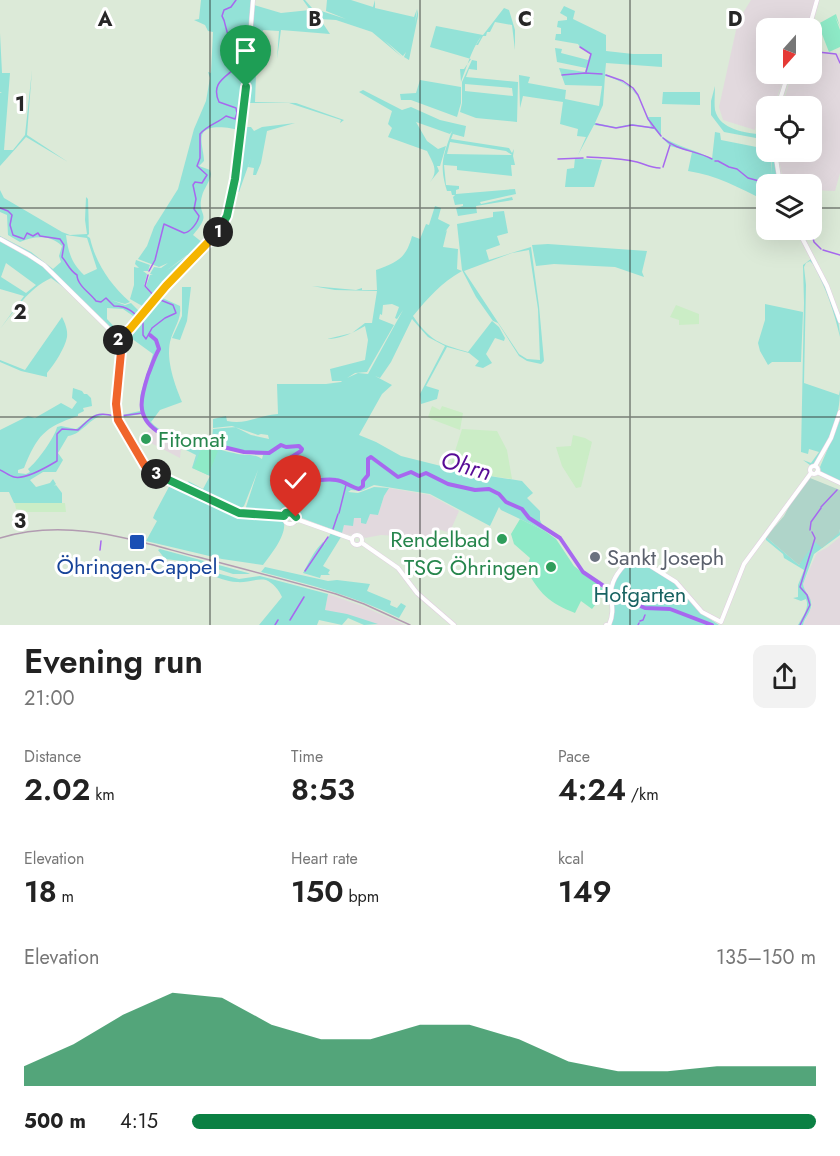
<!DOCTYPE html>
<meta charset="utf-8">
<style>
body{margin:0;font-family:Jost,sans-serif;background:#f2f2f2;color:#222;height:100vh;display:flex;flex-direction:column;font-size:22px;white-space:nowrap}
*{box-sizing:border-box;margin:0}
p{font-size:20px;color:#767676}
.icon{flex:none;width:33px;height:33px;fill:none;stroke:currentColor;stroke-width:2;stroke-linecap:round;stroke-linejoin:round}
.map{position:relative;height:625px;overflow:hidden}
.sheet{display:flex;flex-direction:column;background:#fff;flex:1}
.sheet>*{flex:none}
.needle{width:39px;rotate:201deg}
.tools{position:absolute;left:756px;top:18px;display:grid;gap:12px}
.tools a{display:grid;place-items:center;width:66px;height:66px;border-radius:12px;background:#fff;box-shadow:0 6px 24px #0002;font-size:30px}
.pin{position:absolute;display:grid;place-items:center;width:51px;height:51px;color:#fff;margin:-62px -26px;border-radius:50% 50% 50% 0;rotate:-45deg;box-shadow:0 0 6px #0007}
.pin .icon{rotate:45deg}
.km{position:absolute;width:30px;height:30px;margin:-15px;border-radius:50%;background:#222;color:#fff;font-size:16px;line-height:30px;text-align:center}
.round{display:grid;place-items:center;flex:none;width:63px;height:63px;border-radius:12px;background:#f2f2f2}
.summary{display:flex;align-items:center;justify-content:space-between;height:102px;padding:0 24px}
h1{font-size:33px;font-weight:600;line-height:45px}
.stats{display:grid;grid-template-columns:repeat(3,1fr);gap:9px;height:102px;padding:6px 24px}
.stats div{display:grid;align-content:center}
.stats b{font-size:30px;font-weight:600}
.stats small{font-size:16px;font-weight:400}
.stats p{font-size:16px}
.chart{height:168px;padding:12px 24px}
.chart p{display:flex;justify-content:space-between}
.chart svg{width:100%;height:108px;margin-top:6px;fill:#0b8043;opacity:.7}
ul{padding:0 24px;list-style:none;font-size:20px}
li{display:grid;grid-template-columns:96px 72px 1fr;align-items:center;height:45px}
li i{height:15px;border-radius:8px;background:#0b8043}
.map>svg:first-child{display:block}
.industrial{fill:#e2d9de}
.education{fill:#cbedc6}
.green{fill:#93e2d7;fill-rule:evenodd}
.cemetery{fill:#afd4c9}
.pitch{fill:#8eeac7}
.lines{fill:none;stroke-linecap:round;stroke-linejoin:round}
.stream{stroke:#a768ef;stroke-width:1.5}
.river{stroke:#a768ef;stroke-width:4}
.secondary-casing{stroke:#e1cde1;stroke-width:5}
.secondary{stroke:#fff;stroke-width:4}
.rail{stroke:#b29bb1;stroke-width:1.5}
.split-1-casing{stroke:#fff;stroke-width:12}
.split-2-casing{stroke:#fff;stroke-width:12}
.split-3-casing{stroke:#fff;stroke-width:12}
.split-4-casing{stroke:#fff;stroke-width:12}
.split-1{stroke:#22a559;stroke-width:8}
.split-2{stroke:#f5b400;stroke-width:8}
.split-3{stroke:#f0652b;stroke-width:8}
.split-4{stroke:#22a559;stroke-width:8}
.grid{fill:none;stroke:#272727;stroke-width:1.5;stroke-opacity:0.55}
.leisure-dot{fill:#2e9e5b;stroke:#fff;stroke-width:2}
.transit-dot{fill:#1a4fb4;stroke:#fff;stroke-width:2}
.worship-dot{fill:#6b7280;stroke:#fff;stroke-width:2}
.labels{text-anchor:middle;stroke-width:6;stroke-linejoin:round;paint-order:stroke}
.leisure-label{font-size:22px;fill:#27864d;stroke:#fff;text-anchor:end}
.worship-label{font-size:22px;fill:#5b616d;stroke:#fff;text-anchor:start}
.transit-label{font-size:22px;fill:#164399;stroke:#fff}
.park-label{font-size:22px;fill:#186362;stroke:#fff}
.water-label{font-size:24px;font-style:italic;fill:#570c96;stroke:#fff}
.grid-label{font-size:20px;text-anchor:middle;font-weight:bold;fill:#272727;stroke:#fff;stroke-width:6;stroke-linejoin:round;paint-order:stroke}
</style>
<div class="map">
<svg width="840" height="625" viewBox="0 0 840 625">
<rect width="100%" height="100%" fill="#dcead8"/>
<!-- industrial -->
<g class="industrial">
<polygon points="751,0 815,0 807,28 766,28 766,74 785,74 774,106 766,106 766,115 758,114 755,130 723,120 719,107 738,21"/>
<polygon points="812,51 836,54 840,53 840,173 835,191 812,190 812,184 784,184 781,170 778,152 812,152 812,106 782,106 792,74 812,74"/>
<polygon points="149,429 164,437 182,440 180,458 151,443 153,438 146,434"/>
<polygon points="389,488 430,495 459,511 452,527 447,532 435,528 431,538 381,535 365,538 361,533 357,532 350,535 342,533 344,524 354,518 361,518 370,513 378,515 384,496"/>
<polygon points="840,537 840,625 803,625 812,606 811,601 803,589 803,584 814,559 817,553 828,547"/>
<polygon points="328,594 362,606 405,625 378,625 325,610"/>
</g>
<!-- education -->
<g class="education">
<polygon points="676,305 699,314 699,324 679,325 679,320 670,317"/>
<polygon points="432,406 440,410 442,406 463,413 460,430 431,419 428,417"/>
<polygon points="462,429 497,431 507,450 512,479 477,474 475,478 465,474 451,464"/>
<polygon points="573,435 585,438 592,442 582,483 581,487 576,488 562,466 556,447 571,446"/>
<polygon points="13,493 48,493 49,503 65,503 66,512 26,512 24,510 16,509"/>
</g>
<!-- green -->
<g class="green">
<path d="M201,0H252L239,130C231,128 206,123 202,135C200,141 204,154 204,161L199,166L210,170L211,174C210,182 204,188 202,196C196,217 214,211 193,235L203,243L221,223L229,189L232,190L226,215L221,226L192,257L190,253L191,256L187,255L166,271L187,256L191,257L154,296L146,286L150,275H153L150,274L154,267L161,268L168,263L159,267L138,259L147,246L154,227L178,189L194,129L206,101L210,78L208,72L211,73L213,32L208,31L205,25L194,20L199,19Z"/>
<polygon points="254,0 254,5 281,13 310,10 303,0 305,0 312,8 346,19 326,11 327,0 351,0 373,7 375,0 375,8 414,17 417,9 415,23 418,9 418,16 409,60 404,57 406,52 403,56 384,40 402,57 372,32 336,20 320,19 330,34 281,30 277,59 279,31 263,30 256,75 255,102 296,103 344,120 340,123 341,120 289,103 248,103 248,114 244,118 243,127 251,127 254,131 262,127 295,123 267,131 261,163 256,175 253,175 254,168 248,167 251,158 239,192 236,191 241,152 234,189 245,102 251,102 247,101 251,58 253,57 251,57 251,53 250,56"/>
<path d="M564,6L575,11L573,19L606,35V51L633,54H662V67L606,63L605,74C632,85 637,90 648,117H661V136C677,147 695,149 712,159L715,132L720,133L721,140L766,149V146V152H770L772,174L771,152H773L779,184L776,182L775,184H770L772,174L768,184H766V201C741,189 717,175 688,171L692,152L670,146L654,129L631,125L616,128L594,125L578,155L586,137L577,136L578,129L560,124L563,102L523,96L520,108L519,75L530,77L528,83L566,90L565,99L599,106L602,86L565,85L559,68L585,72L586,68L557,62L555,48L562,49L561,53L588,60L591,53L580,47L578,44L555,40L556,34H561V28L557,27L558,21L567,20V17L560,13ZM605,76C635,84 642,99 651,127L632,124L616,127L595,123L603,105Z"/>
<path d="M504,8L509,10L515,30V50L512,25L495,22L490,32H487L486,36H483L478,45H476L481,37C473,46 466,69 461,82L460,69H464L471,59L430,47L436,26L483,35Z"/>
<polygon points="0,33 2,73 10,73 4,150 13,150 25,135 32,70 27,135 68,162 26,137 0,166 0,93 2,92 0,92"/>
<path d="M472,60L477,61V70L469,69L466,77L518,82L517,122L476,118L460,112L462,103V82ZM465,84L512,88L513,96L465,91Z"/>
<polygon points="420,80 461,87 461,103 457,117 411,100 401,100 400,94 416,93"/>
<path d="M715,86C715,94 714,102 715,110C720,131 748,133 766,135V140L724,132L711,115V101Z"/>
<path d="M363,90L402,110L411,107L440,120L466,126L464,137L453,134L451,139L509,148L512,153L514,149L513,156L515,165H511L512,176L457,170V166L444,165L446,185L459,186V189L456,190V194L515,189L516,194L480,202L481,204L512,197L513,200L476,206L477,213L458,216L456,208L463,206V204L455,205L453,197L455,195H452L451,191H447C439,165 443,156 452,131L450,134L416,122L427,141L438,149L446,146L440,166H437L439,171L430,182C439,171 433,163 427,151L388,137L392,128L388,124L392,111L359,92ZM450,142L506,151L512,155L447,154Z"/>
<polygon points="663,92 700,92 700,105 662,104"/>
<polygon points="575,158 602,160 594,187 565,187 567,169 574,168"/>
<path d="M0,190L4,198L62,232L70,235L87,234L85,220L86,197L88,199L89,234L87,236L90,238C96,264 110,284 130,302L125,304L111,300L125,305L131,303L140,312L129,328L118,334L49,268L0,238V236L31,252L53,269L61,262L59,256L62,246C50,234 34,236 20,242L8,235L7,215L0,212ZM66,235L87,238L97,269L84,275C72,264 68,252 66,235ZM107,308L123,309L136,318L120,333L107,319Z"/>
<path d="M435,206L441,208L438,219L450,225L445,232L447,230L443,247L458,249L457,269L462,271C442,282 427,299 413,316C430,341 440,344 468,352L492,321L499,327L505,338L504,341L495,338L486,354L492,363L483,368L475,366L479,361L469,353L447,347L426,386L439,390L437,399L421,404L420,394L445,346L428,337L412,319L391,362L380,378L375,376L392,385L382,394L359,435L376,442L401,456L449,468L451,464L465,474L475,478L477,474L522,481L533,493L527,498L540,511V520L545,531L501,510L499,507L490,526L430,494L374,485L361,491L351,490L348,492L358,493L374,487L389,488L384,496L378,515L370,514L366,524L361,523V518H354L353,526L344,525L342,533L299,517L292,510L281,513L245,510L258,470L244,506L239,510L191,488L188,481L203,489L210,476L192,468L196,455L186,450V444C202,442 218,450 234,453C243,456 254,453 262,459L263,455C236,454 212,445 186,441V436L212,440L213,429L235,427L251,435L269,439L268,435L261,434L258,435L232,426L213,428V419L226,416L227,421C247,425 259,415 278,414L277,384H326L341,382L342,381H332L330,369L365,360L368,340L365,326C353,333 340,339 327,339L352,333L365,323H372L377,291L335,290L312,286L356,290L362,288V290H377L376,270C397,262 406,259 412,236L420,239L426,224L429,225ZM392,304L399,307L395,318L397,319L403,310L368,374L358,373L347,378L355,373L367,372L394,325L379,319L380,314L382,315L383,305Z"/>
<path d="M504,211L508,233L497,236L500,245L486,250L489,260L531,247L539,306L544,361L541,364L527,361L519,356L498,323L493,321L476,297L462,270L457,224L493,217V212ZM529,250L538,309L540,360L527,359L519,354L464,271L512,253Z"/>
<path d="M0,241L43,266L66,289L51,278C28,289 16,309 0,329L24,296L0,289ZM6,263L36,285L26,293L1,277Z"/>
<polygon points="548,244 647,251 642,272 644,277 615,267 554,264 536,266 532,245"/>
<path d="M811,259C825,274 840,316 840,337C834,311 826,288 813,264L810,261L806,263L804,267L806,285L804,383L839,395L840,390C840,419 829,439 815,463L810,465L803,460L811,463L819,452L809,449L808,454L801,452L804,303L803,265Z"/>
<polygon points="136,260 150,265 148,271 143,271 147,274 144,286 154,297 144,307 130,299 134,285 134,267 139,268 135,264"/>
<polygon points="182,287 191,287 187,321 180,340 172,338 182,316"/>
<path d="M158,296L180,306C182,319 173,329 170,342C166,361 175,385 182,402L160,410L151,422C160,432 171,434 183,436V440C164,437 151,431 141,414L119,418L118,416L140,411V396L153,354L131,338L134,333L131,330Z"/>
<polygon points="765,304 803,312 801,362 772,362 768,365 760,351 758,343 765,320"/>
<path d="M62,317C65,323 68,330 67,337C65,348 54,365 47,373V377L21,371L0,362V360L25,370Z"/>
<path d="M73,388L82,391L84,394H87L91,398L92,406L83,408L84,411L78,414V416C44,427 37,436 24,468L18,470V473L26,474L30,472L28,469C37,462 55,437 57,427L61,426L76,429C90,420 91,410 111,415V416C92,411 85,434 68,436L58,453L63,460L56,472H43L30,480L36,487L50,483L53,479L56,484L54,486L56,485L62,493V503H14L9,492H27H0V430L28,416L35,418L61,403L72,409L77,402L72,398Z"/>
<polygon points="840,420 840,482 821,472 820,467"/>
<path d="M171,483L238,513L283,519C289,533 271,554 263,565L222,559L146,541L157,521L153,518L155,513Z"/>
<path d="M840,529V535L814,554L803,584C804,592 810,595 811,602C813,610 804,618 803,625H798C802,617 810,608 806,599L801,601L793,598L798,597V585L804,570L784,558L783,554L766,540V537L799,565L813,539L839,533Z"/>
<path d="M331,533L341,537L323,566L330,570L328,573L330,575H321L320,578L303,573C309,562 314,551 323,542L324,545Z"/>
<polygon points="160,549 248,573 250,574 233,574 199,563 165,559 158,550"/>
<polygon points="636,557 676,582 701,613 719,625 609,625 611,620 610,586 613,578 627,562"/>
<path d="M166,564L186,565L239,579L260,576L328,594L325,610L347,614L378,624L364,625L348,618L342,625L319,620L317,625H259L282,597C279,590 273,583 266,580C257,578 246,583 237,582C212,580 197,562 167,567Z"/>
<path d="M265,567L328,581L337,580L370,584L367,591L391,601L390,605L397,608L401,603L406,606L399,618C355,596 308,584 261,572Z"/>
</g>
<!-- cemetery -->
<polygon class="cemetery" points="810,478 840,490 840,529 839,533 822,548 815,542 799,565 766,537 784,516 791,503"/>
<!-- pitch -->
<g class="pitch">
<polygon points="836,14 840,27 835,16 840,30 840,47 829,52 818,24"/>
<polygon points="203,445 218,451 208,475 193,468"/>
<path d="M520,519L545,531L556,539L574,566L606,591L592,609L581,601L575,613C549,603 539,593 526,569L530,558L514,544L511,534Z"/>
</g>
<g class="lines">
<!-- stream -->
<g class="stream">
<polyline points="580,47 591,54 586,72"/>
<polyline points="818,52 836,54 840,63"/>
<polyline points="562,75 585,73 602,74"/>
<polyline points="606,75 623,81 633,88 638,95 648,119 661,136"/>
<polyline points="596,124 616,128 632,125 654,128"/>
<path d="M663,138C677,151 695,150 712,159"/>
<path d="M587,157C603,158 621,158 637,162C645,164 650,168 660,168"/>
<polyline points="558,159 583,158"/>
<polyline points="715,161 718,161 729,167 737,169 748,178 763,182"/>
<polyline points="663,167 670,145"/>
<path d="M0,208L8,211L12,215L10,225L13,235L24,239L27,233L33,236L38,233L40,236L60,239L64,245L62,257C68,264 69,270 77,275C77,285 90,293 96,301L101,302L106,298L114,306C128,306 134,312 143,323V335L146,339L152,328L165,318L176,313L173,305L158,299"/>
<polyline points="811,230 814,242 821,249"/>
<polyline points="823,250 840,255"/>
<path d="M149,271L155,260L164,224L184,233C191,232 198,222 199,216L194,209L196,199L193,185L195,182L202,183L207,175L197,166L200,158V134C207,125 218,123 226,116L235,119L237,113L236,108L219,102C210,82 227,77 237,66L225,42L230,38C224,29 227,24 222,16L224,10L231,7L236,0"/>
<polyline points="148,275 145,286 154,296"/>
<polyline points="120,416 143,413"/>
<path d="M0,470C5,472 9,476 14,477C24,480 47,467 57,461V434L62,429L78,430C92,417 94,411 115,416"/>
<polyline points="821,507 837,490"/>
<polyline points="339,513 346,485"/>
<polyline points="333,529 338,514"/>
<polyline points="810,530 811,522 821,508"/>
<polyline points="100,550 101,541"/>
<polyline points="305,571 328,537"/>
<polyline points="290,620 304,597"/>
<polyline points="640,621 643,620 645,615"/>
<polyline points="275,625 278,620"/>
<polyline points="638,625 639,623"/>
<polyline points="800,625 810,605 807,595 800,587 815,538 812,532"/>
</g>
<!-- river -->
<path class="river" d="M150,335L156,340L159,349C154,358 152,365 148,375C141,397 135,416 157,431L244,452L269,453L281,445L286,447L299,446L302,449L301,451L290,458L287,467C300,490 316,477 336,480C344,481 351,487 359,489L363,486V481L368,475V459L371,457L398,477L411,472L419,476L426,473L448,484L475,490L489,489L499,494L506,502L522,509L529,518L560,538L583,572L620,597L645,608L670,609L712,625"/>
<defs>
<g id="secondary">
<polyline points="809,28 817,0"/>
<polyline points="778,106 788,74"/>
<polyline points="775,152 780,184"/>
<polyline points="798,230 827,286 840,321"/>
<path d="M0,239L29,255L44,265L116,336C129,361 110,395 119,423L145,466L150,471L239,513L284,516"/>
<polyline points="118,338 130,329 166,286 215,235 227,216 237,165 246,87 253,0"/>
<polyline points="815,466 831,438 840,412"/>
<circle cx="814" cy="470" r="4"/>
<polyline points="817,472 840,483"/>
<circle cx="290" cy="518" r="6"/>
<polyline points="296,519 352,539"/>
<circle cx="357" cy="540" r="5"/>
<polyline points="362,543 398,568 417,593 454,625"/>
<polyline points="606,625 607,625"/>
<path d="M609,625C619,602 601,594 621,569C625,564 629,559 636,557L676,582L702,612L721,622L744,564L811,473"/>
</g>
</defs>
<!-- secondary casing -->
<use href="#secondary" class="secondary-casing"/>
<!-- secondary -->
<use href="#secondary" class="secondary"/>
<!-- rail -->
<path class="rail" d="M0,538C68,517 132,540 198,557C244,569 290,581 336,594L364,604L410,625"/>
</g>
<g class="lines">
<defs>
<polyline id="split-1" points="218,232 227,216 235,179 246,87"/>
<polyline id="split-2" points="118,340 118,338 130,329 166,286 218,232"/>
<polyline id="split-3" points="118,340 121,352 116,404 118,420 145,466 156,474"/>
<polyline id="split-4" points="156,474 239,513 284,516 286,513 291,512 296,517"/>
</defs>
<!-- split-1 casing -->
<use href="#split-1" class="split-1-casing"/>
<!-- split-2 casing -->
<use href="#split-2" class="split-2-casing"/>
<!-- split-3 casing -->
<use href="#split-3" class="split-3-casing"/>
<!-- split-4 casing -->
<use href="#split-4" class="split-4-casing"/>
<!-- split-1 -->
<use href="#split-1" class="split-1"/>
<!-- split-2 -->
<use href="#split-2" class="split-2"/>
<!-- split-3 -->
<use href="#split-3" class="split-3"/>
<!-- split-4 -->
<use href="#split-4" class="split-4"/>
</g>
<!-- grid -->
<path class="grid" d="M210,0V625M420,0V625M630,0V625M0,208H766M812,208H840M0,417H840"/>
<!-- markers -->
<g class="leisure-dot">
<circle cx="146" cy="439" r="6"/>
<circle cx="502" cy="539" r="6"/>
<circle cx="551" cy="567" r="6"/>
</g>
<rect class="transit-dot" x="129" y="534" width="16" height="16" rx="3"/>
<circle class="worship-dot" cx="595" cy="557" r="6"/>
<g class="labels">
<!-- leisure labels -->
<g class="leisure-label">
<text x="158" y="447" text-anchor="start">Fitomat</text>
<text x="490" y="547">Rendelbad</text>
<text x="539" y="575">TSG Öhringen</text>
</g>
<!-- worship labels -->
<g class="worship-label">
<text x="607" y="565">Sankt Joseph</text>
</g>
<!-- transit labels -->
<g class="transit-label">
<text x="137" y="574">Öhringen-Cappel</text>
</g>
<!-- park labels -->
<g class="park-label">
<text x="640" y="602">Hofgarten</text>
</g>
<!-- water labels -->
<g class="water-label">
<text transform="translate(466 466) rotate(16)" y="8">Ohrn</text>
</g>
</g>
<g class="grid-label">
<text x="105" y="26">A</text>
<text x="315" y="26">B</text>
<text x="525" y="26">C</text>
<text x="735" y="26">D</text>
<text x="20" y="111">1</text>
<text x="20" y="319">2</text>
<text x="20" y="528">3</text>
</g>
</svg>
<div class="tools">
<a><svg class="needle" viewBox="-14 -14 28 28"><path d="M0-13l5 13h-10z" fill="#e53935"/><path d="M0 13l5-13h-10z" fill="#767676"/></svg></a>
<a><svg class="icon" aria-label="locate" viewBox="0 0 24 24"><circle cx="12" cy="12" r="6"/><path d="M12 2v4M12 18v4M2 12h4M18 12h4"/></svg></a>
<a><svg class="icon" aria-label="layers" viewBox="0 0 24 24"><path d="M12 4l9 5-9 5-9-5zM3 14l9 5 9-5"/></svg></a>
</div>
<div class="pin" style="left:246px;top:87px;background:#1e9e55"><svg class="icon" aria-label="arrive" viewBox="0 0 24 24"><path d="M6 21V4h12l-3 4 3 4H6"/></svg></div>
<div class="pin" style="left:296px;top:517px;background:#d93025"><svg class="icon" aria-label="check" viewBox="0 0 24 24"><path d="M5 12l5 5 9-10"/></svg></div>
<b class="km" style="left:218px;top:232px">1</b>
<b class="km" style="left:118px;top:340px">2</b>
<b class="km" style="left:156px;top:474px">3</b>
</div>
<section class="sheet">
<div class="summary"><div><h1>Evening run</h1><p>21:00</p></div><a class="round"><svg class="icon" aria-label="share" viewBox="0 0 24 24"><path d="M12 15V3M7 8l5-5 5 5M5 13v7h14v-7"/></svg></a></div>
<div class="stats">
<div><p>Distance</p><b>2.02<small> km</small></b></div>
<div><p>Time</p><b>8:53</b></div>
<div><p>Pace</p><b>4:24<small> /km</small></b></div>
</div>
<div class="stats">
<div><p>Elevation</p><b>18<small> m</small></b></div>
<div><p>Heart rate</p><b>150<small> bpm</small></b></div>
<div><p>kcal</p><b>149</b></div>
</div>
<div class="chart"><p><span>Elevation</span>135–150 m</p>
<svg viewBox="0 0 160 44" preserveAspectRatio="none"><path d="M0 44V36L10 27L20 15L30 6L40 8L50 19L60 25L70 25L80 19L90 19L100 25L110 34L120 38L130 38L140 36L150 36L160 36V44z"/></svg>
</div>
<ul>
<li><b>500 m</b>4:15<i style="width:100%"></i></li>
</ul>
</section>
